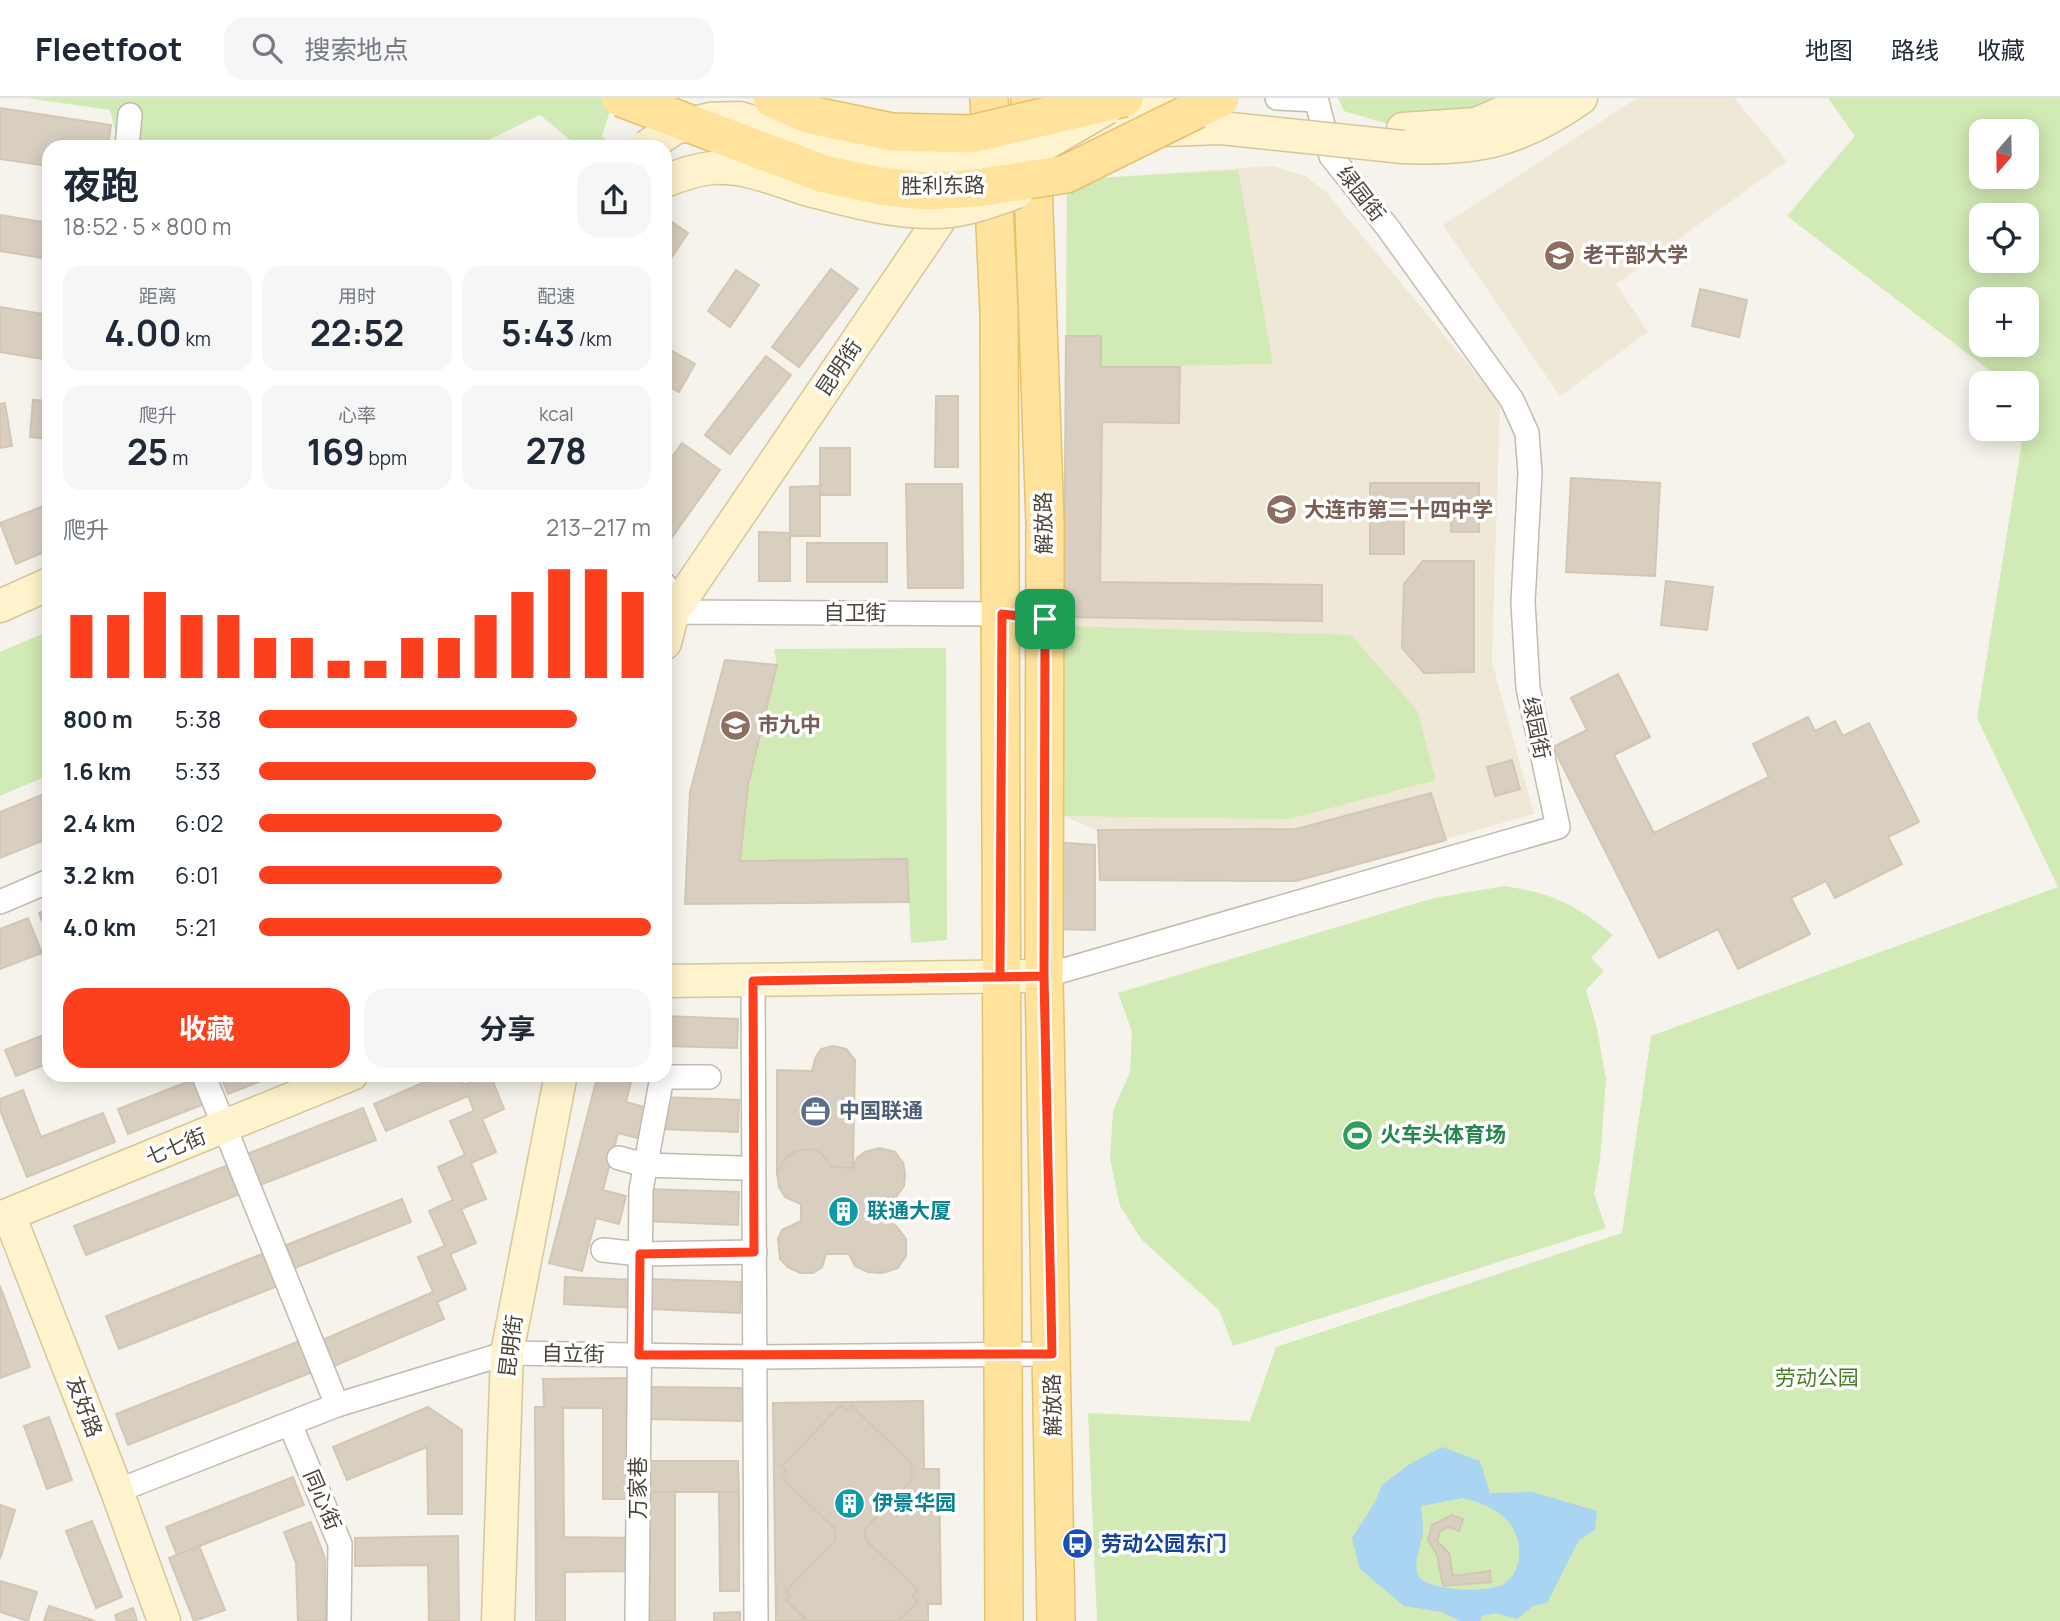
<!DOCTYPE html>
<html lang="zh">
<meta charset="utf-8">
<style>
body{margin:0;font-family:Manrope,"Noto Sans SC",sans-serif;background:#f6f6f7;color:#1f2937;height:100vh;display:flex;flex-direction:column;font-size:26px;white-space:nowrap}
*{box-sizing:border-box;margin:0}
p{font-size:23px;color:#747a83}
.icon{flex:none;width:38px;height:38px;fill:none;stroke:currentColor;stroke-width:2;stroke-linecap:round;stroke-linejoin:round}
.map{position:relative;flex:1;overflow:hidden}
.panel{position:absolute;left:42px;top:42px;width:630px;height:942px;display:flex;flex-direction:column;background:#fff;border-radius:21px;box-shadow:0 4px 18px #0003}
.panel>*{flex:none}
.needle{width:46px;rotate:200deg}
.buttons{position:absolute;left:1969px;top:21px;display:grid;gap:14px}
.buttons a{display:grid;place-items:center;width:70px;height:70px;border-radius:14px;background:#fff;box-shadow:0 4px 18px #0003;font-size:35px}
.pin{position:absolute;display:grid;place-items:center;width:60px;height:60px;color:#fff;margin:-30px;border-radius:14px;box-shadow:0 4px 10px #0006}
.round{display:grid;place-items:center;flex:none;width:74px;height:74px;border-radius:21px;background:#f6f6f7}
.overview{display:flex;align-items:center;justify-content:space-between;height:119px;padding:0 21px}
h1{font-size:38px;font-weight:700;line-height:52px}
.stats{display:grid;grid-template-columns:repeat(3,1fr);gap:10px;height:119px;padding:7px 21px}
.stats div{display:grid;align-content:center;border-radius:18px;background:#f6f6f7;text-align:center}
.stats b{font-size:35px;font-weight:700}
.stats small{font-size:19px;font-weight:400}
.stats p{font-size:19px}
.chart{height:196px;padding:14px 21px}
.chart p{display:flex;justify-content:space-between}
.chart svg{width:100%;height:126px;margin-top:7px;stroke:#fc3f1d;stroke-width:6}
.cta{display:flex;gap:14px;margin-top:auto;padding:14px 21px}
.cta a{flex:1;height:80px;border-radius:21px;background:#fc3f1d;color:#fff;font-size:28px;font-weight:700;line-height:80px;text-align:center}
.cta a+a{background:#f6f6f7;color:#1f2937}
ul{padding:0 21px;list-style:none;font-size:23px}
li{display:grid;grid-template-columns:112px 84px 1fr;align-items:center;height:52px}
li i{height:18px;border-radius:9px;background:#fc3f1d}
header{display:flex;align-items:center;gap:42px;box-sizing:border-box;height:98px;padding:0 35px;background:#fff;border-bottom:2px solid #e0e1e3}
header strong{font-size:33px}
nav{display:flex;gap:38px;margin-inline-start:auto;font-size:24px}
.search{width:490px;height:63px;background:#f6f6f7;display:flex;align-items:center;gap:18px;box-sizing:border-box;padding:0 24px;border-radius:21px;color:#747a83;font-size:26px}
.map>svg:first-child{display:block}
.education{fill:#efe8d6}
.green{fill:#d2eab5;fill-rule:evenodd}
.water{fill:#a9d4f2;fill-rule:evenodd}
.building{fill:#d8cfc1;stroke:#d3c7b4;stroke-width:2}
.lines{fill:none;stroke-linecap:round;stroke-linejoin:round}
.street-casing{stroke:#c2bbae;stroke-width:26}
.secondary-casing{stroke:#d6c79b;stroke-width:35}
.primary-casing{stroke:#e6c16a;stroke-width:40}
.street{stroke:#fff;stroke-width:23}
.secondary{stroke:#fff3cd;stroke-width:32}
.primary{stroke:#ffe39c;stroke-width:37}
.secondary-bridge-casing{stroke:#d6c79b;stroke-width:35;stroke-linecap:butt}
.primary-bridge-casing{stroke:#e6c16a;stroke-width:40;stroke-linecap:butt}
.secondary-bridge{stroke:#fff3cd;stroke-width:32}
.primary-bridge{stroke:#ffe39c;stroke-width:37}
.route-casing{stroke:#fff;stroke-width:14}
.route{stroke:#fc3f1d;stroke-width:9}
.labels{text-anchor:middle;stroke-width:7;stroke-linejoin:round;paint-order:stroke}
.street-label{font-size:21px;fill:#4b4439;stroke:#fff}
.education-label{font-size:21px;font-weight:bold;fill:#785e54;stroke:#fff;text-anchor:start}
.service-label{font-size:21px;font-weight:bold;fill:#4e5e75;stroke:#fff;text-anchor:start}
.leisure-label{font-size:21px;font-weight:bold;fill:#27864d;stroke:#fff;text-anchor:start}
.culture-label{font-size:21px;font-weight:bold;fill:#0d838f;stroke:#fff;text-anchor:start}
.park-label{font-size:21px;fill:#4a7f2a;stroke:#fff}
.transit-label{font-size:21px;font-weight:bold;fill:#164399;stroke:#fff;text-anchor:start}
</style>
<header>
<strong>Fleetfoot</strong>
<div class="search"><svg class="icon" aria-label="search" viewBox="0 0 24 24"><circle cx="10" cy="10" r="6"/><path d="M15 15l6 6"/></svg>搜索地点</div>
<nav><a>地图</a><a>路线</a><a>收藏</a></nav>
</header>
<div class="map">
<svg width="2060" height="1523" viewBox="0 0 2060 1523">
<rect width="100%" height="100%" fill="#f6f3ec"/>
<!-- education -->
<g class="education">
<polygon points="1637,0 1734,0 1787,63 1616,186 1648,234 1560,298 1443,127"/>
<polygon points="1272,68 1305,78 1326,94 1500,305 1492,564 1534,716 1296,783 1100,782 1098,733 1064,718 1067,82"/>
</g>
<!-- green -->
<g class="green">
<polygon points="26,0 614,0 602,38 613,49 566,49 570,42 540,17 474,49 119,49 110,12"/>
<polygon points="1338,0 1497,0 1462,16 1398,29 1344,13"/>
<path d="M1828,0H2060V1523H1097L1088,1315L1250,1323L1276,1249L1622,1135L1651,938L2058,789L1977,620L2024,331H2026V285H2006L1787,118L1855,38ZM1981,33H2026V79H1981ZM1981,117H2026V163H1981ZM1981,201H2026V247H1981Z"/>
<polygon points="1238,72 1273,266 1101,269 1101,238 1066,238 1067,82"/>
<polygon points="1064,528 1351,537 1417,612 1436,682 1289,721 1064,718"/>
<polygon points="49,533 49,677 0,698 0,554"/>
<polygon points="946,550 947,842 911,845 907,761 740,763 748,687 777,567 774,551"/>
<path d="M1505,788C1553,796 1575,806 1613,837L1591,860L1604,873L1586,892L1597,930L1606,981L1600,1062L1594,1096L1606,1130L1233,1248L1219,1212L1142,1142L1120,1108L1110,1061L1113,1013L1130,974L1132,934L1118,895L1434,800Z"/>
</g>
<!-- water -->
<path class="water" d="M1442,1349L1480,1363L1490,1395L1532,1394L1597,1413L1595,1432L1579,1442L1547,1505L1533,1508L1517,1521L1496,1515L1482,1518L1480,1523H1460L1442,1514L1404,1508L1360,1471L1352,1440L1375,1404L1382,1387L1410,1366ZM1463,1400C1494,1407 1522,1424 1519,1459C1518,1470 1513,1480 1504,1486C1491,1495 1426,1494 1418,1477C1412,1462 1424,1444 1423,1429C1423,1422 1421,1415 1421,1408Z"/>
<!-- building -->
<g class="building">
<polygon points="0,10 111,27 108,49 49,49 49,68 0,61"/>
<polygon points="0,117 49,125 49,161 0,153"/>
<polygon points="665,119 688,135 665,169"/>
<polygon points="831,171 858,191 799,269 772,249"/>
<polygon points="736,172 759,187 730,229 708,213"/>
<polygon points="1700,191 1747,202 1739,239 1692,228"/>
<polygon points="0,209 49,217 49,262 0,254"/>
<polygon points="1066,238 1101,238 1101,269 1180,269 1179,325 1102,324 1100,484 1322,487 1322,523 1064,519"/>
<polygon points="665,249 695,266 679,294 665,287"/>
<polygon points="766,258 791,277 730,356 705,337"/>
<polygon points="936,298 958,298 958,369 935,369"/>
<polygon points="33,302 49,303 49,341 30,339"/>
<polygon points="5,305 12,348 0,350 0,306"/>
<polygon points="682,345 720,372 665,449 665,369"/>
<rect x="820" y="350" width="30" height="47"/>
<polygon points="1571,380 1660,385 1655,478 1566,474"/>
<polygon points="1370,385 1479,385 1479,434 1451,434 1451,412 1404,412 1404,456 1370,456"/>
<polygon points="906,386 962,386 963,490 908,490"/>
<polygon points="820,388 820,438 790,438 790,389"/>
<polygon points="49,406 49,452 16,466 0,425"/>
<polygon points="759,434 790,435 790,483 759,483"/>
<rect x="807" y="445" width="80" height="39"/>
<polygon points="1423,463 1474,463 1474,574 1424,575 1402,550 1404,486"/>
<polygon points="1666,483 1713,489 1707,532 1661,527"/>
<polygon points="725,562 777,567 748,687 740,763 907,761 909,804 685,806 690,694"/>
<polygon points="1618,576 1650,639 1614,657 1654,735 1769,679 1753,646 1808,619 1815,633 1835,623 1843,638 1869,625 1919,724 1888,739 1902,766 1835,800 1826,783 1791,800 1810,836 1738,871 1718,831 1659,860 1553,649 1587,632 1571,600"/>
<polygon points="1512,662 1520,691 1495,698 1487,669"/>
<polygon points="49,694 49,740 0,760 0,714"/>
<polygon points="1431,695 1446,742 1296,783 1100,782 1098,732 1296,731"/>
<polygon points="1053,744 1095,747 1095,832 1050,831"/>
<polygon points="49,811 49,841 39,815"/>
<polygon points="28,820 42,855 0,871 0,831"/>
<polygon points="665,918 738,921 737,950 665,948"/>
<polygon points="49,935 49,965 16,978 5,952"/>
<polygon points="833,948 846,951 855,962 853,1070 832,1069 822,1056 812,1051 796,1053 786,1060 777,1075 777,972 812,973 815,961 821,951"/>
<polygon points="220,976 278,976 228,996"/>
<polygon points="443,976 460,976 464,987 490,976 504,1011 482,1021 496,1054 471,1065 486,1101 461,1111 476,1145 450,1156 466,1191 437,1204 444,1221 332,1269 320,1243 433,1194 418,1159 445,1148 429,1113 453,1102 438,1069 465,1057 450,1023 474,1013 468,998 386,1033 374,1006"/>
<polygon points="598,976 633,976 626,1004 648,1010 641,1041 618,1035 603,1092 626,1098 619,1126 596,1120 582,1173 549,1165"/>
<polygon points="197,980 207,1005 128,1036 118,1011"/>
<polygon points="23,992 41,1039 103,1015 115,1044 27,1079 0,1012 0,1001"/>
<polygon points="662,999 739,1002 738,1034 661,1031"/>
<polygon points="363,1010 376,1042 260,1087 247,1056"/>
<polygon points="879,1050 895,1054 903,1065 905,1075 904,1088 896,1099 888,1103 886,1121 897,1129 906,1141 906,1158 898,1170 882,1175 868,1174 855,1168 849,1156 826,1156 822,1169 813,1175 800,1175 788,1169 780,1161 778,1141 782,1132 801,1123 801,1106 785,1099 779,1089 777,1075 786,1060 796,1053 812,1051 822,1056 832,1069 853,1070 857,1060 865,1054"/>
<polygon points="233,1065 245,1094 86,1157 74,1128"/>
<polygon points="646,1091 739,1094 738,1127 645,1123"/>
<polygon points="402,1101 411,1124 295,1170 286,1147"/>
<polygon points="267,1154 280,1187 119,1251 106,1218"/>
<polygon points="565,1179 636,1182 635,1210 564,1206"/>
<polygon points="652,1181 741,1184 740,1215 651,1211"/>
<polygon points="0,1188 30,1269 0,1280"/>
<polygon points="302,1242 315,1273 128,1347 116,1316"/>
<polygon points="631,1280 631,1401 603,1401 603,1310 563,1310 564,1439 631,1440 631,1473 565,1474 565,1523 536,1523 535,1309 544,1309 543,1281"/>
<polygon points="648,1289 744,1290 744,1323 648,1321"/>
<polygon points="923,1303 924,1371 939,1371 941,1506 928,1506 928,1523 776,1523 773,1305"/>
<polygon points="841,1307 846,1312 851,1307 915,1369 910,1374 915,1379 865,1431 866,1442 918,1492 912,1498 918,1503 898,1523 807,1523 786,1502 790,1497 786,1493 835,1443 835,1431 781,1379 786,1373 781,1369"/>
<polygon points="428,1309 462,1332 462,1416 428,1416 427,1349 347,1382 333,1349"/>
<polygon points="49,1319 72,1382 47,1391 24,1328"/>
<polygon points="646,1363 738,1363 739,1394 646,1394"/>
<polygon points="293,1379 304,1407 177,1457 166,1429"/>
<polygon points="646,1394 675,1394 675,1523 647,1523"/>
<polygon points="719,1394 739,1394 739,1493 720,1493"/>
<polygon points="0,1407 15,1412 0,1461"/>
<polygon points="1452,1417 1463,1421 1459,1433 1449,1429 1440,1433 1437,1443 1449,1455 1453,1478 1490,1473 1491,1484 1443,1488 1437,1457 1428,1442 1432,1427"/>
<polygon points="92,1423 122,1499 96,1510 66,1433"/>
<polygon points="311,1424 325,1460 326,1523 298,1523 296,1465 284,1434"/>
<polygon points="458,1438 459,1523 429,1523 428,1467 355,1468 355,1440"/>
<polygon points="199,1448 225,1512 194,1523 169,1460"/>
<polygon points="0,1483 37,1494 28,1523 0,1514"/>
<polygon points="49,1508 95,1523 44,1523"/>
<polygon points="133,1510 137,1523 117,1523 115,1517"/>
<polygon points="740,1514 740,1523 714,1523 714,1515"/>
</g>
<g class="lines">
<defs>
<g id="street">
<polyline points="1277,0 1316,2"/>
<polyline points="127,49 130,17"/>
<polyline points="665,487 673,514"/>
<polyline points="665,517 673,514 1002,516 1045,521"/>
<polyline points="0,804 49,783"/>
<polyline points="1044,878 1558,729 1528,590 1523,504 1530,375 1527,335 1512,302 1388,130 1331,58 1316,0"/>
<polyline points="753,883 756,1523"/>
<polyline points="203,976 337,1307"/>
<polyline points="619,1060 645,1067 739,1070"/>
<polyline points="603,1152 640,1156 755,1154"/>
<polyline points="290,1326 340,1446 339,1523"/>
<polyline points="117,1393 337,1307 507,1255 754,1259 1053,1256"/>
<polyline points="637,1523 641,1092 662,979 709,979"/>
</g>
<g id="secondary">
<polyline points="1105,0 1209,12"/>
<polyline points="1403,31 1476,26 1537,0"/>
<polyline points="1053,36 1221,30"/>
<path d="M1403,49C1478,52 1519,43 1581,0"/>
<polyline points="0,508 49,486"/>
<polyline points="665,545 673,514 957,96"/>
<polyline points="665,883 1044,878"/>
<polyline points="9,1117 117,1393 164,1523"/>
<polyline points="0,1120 352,976"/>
<polyline points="498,1523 507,1255 561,976"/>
</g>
<g id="primary">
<polyline points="989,0 999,213 1004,1523"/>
<polyline points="1030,0 1045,424 1044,878 1056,1523"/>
</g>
</defs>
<!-- street casing -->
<use href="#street" class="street-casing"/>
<!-- secondary casing -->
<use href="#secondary" class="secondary-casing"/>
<!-- primary casing -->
<use href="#primary" class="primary-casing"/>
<!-- street -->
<use href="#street" class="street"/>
<!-- secondary -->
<use href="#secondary" class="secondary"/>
<!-- primary -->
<use href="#primary" class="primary"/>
<defs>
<g id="secondary-bridge">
<polyline points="1221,30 1403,49"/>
<polyline points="646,49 675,30 710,21 740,20 829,46 875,57 926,63 969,62 1045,46 1107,10"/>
<path d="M665,83C680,77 695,72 711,70C745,67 778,83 809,92C848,102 889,114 930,114C960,115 989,104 1017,94"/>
</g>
<g id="primary-bridge">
<polyline points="621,0 824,76 881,88 927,93 977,90 1066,76 1220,0"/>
<polyline points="772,0 810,17 892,34 971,36 1124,0"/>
</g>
</defs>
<!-- secondary-bridge casing -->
<use href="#secondary-bridge" class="secondary-bridge-casing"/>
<!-- primary-bridge casing -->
<use href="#primary-bridge" class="primary-bridge-casing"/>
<!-- secondary-bridge -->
<use href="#secondary-bridge" class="secondary-bridge"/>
<!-- primary-bridge -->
<use href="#primary-bridge" class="primary-bridge"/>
</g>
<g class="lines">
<defs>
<polyline id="route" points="1045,521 1044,878 753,883 754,1154 640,1156 639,1257 1052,1256 1044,878 1000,879 1002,516 1045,521"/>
</defs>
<!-- route casing -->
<use href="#route" class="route-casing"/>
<!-- route -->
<use href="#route" class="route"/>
</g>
<!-- icons -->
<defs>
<symbol id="university-disc" viewBox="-11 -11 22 22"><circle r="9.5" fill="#8d6e63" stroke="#fff"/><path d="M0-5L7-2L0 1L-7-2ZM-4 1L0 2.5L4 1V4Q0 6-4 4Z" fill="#fff"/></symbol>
<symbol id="school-disc" viewBox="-11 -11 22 22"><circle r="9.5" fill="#8d6e63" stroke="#fff"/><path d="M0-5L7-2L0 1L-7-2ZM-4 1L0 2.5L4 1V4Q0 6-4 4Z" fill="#fff"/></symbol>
<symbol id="office-disc" viewBox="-11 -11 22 22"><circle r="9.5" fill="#5c6f8a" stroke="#fff"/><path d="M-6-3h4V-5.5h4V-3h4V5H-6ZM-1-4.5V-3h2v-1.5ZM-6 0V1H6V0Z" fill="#fff"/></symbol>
<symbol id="stadium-disc" viewBox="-11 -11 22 22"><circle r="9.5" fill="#2e9e5b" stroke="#fff"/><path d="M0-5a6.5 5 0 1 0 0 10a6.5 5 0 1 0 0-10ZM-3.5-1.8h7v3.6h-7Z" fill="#fff"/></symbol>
<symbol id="building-disc" viewBox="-11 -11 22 22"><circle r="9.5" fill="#0f9aa8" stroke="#fff"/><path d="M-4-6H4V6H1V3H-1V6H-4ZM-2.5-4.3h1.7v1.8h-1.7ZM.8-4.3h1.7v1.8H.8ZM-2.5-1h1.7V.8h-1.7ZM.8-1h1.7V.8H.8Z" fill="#fff"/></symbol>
<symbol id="bus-disc" viewBox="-11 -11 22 22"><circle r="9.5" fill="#1a4fb4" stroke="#fff"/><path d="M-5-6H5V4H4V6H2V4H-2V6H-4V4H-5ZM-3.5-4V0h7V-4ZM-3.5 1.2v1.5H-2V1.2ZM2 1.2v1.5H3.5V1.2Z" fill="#fff"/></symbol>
</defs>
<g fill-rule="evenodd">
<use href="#university-disc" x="1542" y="140" width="35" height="35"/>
<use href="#school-disc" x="1264" y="394" width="35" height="35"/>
<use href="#school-disc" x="718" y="610" width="35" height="35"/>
<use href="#office-disc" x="798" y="996" width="35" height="35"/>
<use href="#stadium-disc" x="1340" y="1020" width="35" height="35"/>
<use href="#building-disc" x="826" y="1096" width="35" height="35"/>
<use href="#building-disc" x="832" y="1388" width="35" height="35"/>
<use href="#bus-disc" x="1060" y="1428" width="35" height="35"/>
</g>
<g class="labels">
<!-- street labels -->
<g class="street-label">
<text transform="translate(943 88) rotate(-1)" y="7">胜利东路</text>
<text transform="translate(1361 96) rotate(52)" y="7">绿园街</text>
<text transform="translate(839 270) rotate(-56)" y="7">昆明街</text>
<text transform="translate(1044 425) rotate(-91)" y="7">解放路</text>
<text x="855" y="522">自卫街</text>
<text transform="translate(1536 630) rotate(78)" y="7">绿园街</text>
<text transform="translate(176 1049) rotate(-22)" y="7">七七街</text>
<text transform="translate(511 1248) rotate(-83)" y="7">昆明街</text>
<text transform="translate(573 1256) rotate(1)" y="7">自立街</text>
<text transform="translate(1053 1307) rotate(-91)" y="7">解放路</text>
<text transform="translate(84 1309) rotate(69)" y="7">友好路</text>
<text transform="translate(638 1390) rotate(-90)" y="7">万家巷</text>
<text transform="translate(322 1402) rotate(67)" y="7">同心街</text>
</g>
<!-- education labels -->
<g class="education-label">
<text x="1583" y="164">老干部大学</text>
<text x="1304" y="419">大连市第二十四中学</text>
<text x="758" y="634">市九中</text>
</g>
<!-- service labels -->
<g class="service-label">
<text x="839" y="1020">中国联通</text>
</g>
<!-- leisure labels -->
<g class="leisure-label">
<text x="1380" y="1044">火车头体育场</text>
</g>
<!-- culture labels -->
<g class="culture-label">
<text x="867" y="1120">联通大厦</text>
<text x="872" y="1412">伊景华园</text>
</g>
<!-- park labels -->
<g class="park-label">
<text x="1817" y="1287">劳动公园</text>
</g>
<!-- transit labels -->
<g class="transit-label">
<text x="1101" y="1453">劳动公园东门</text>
</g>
</g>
</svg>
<div class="buttons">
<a><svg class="needle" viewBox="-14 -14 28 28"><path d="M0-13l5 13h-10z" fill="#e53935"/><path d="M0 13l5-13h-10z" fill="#747a83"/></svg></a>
<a><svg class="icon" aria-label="locate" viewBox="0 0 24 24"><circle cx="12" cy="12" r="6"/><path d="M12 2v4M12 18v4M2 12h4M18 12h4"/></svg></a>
<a>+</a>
<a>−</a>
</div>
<div class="pin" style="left:1045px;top:521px;background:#1e9e55"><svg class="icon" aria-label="arrive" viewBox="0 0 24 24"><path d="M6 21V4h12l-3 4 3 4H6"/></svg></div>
<section class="panel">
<div class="overview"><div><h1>夜跑</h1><p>18:52 · 5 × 800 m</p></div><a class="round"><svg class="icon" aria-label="share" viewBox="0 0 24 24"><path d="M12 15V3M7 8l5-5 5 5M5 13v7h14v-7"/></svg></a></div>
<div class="stats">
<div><p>距离</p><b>4.00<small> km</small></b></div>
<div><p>用时</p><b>22:52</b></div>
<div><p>配速</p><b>5:43<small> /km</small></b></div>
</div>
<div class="stats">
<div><p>爬升</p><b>25<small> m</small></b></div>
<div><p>心率</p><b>169<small> bpm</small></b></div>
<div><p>kcal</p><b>278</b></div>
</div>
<div class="chart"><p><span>爬升</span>213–217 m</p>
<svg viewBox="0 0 160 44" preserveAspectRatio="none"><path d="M5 44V22M15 44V22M25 44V14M35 44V22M45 44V22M55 44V30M65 44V30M75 44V38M85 44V38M95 44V30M105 44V30M115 44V22M125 44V14M135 44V6M145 44V6M155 44V14"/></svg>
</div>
<ul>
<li><b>800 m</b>5:38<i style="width:81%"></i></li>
<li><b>1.6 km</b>5:33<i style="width:86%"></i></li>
<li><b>2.4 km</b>6:02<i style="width:62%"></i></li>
<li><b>3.2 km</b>6:01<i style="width:62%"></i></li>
<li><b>4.0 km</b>5:21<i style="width:100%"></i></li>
</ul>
<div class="cta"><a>收藏</a><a>分享</a></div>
</section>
</div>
